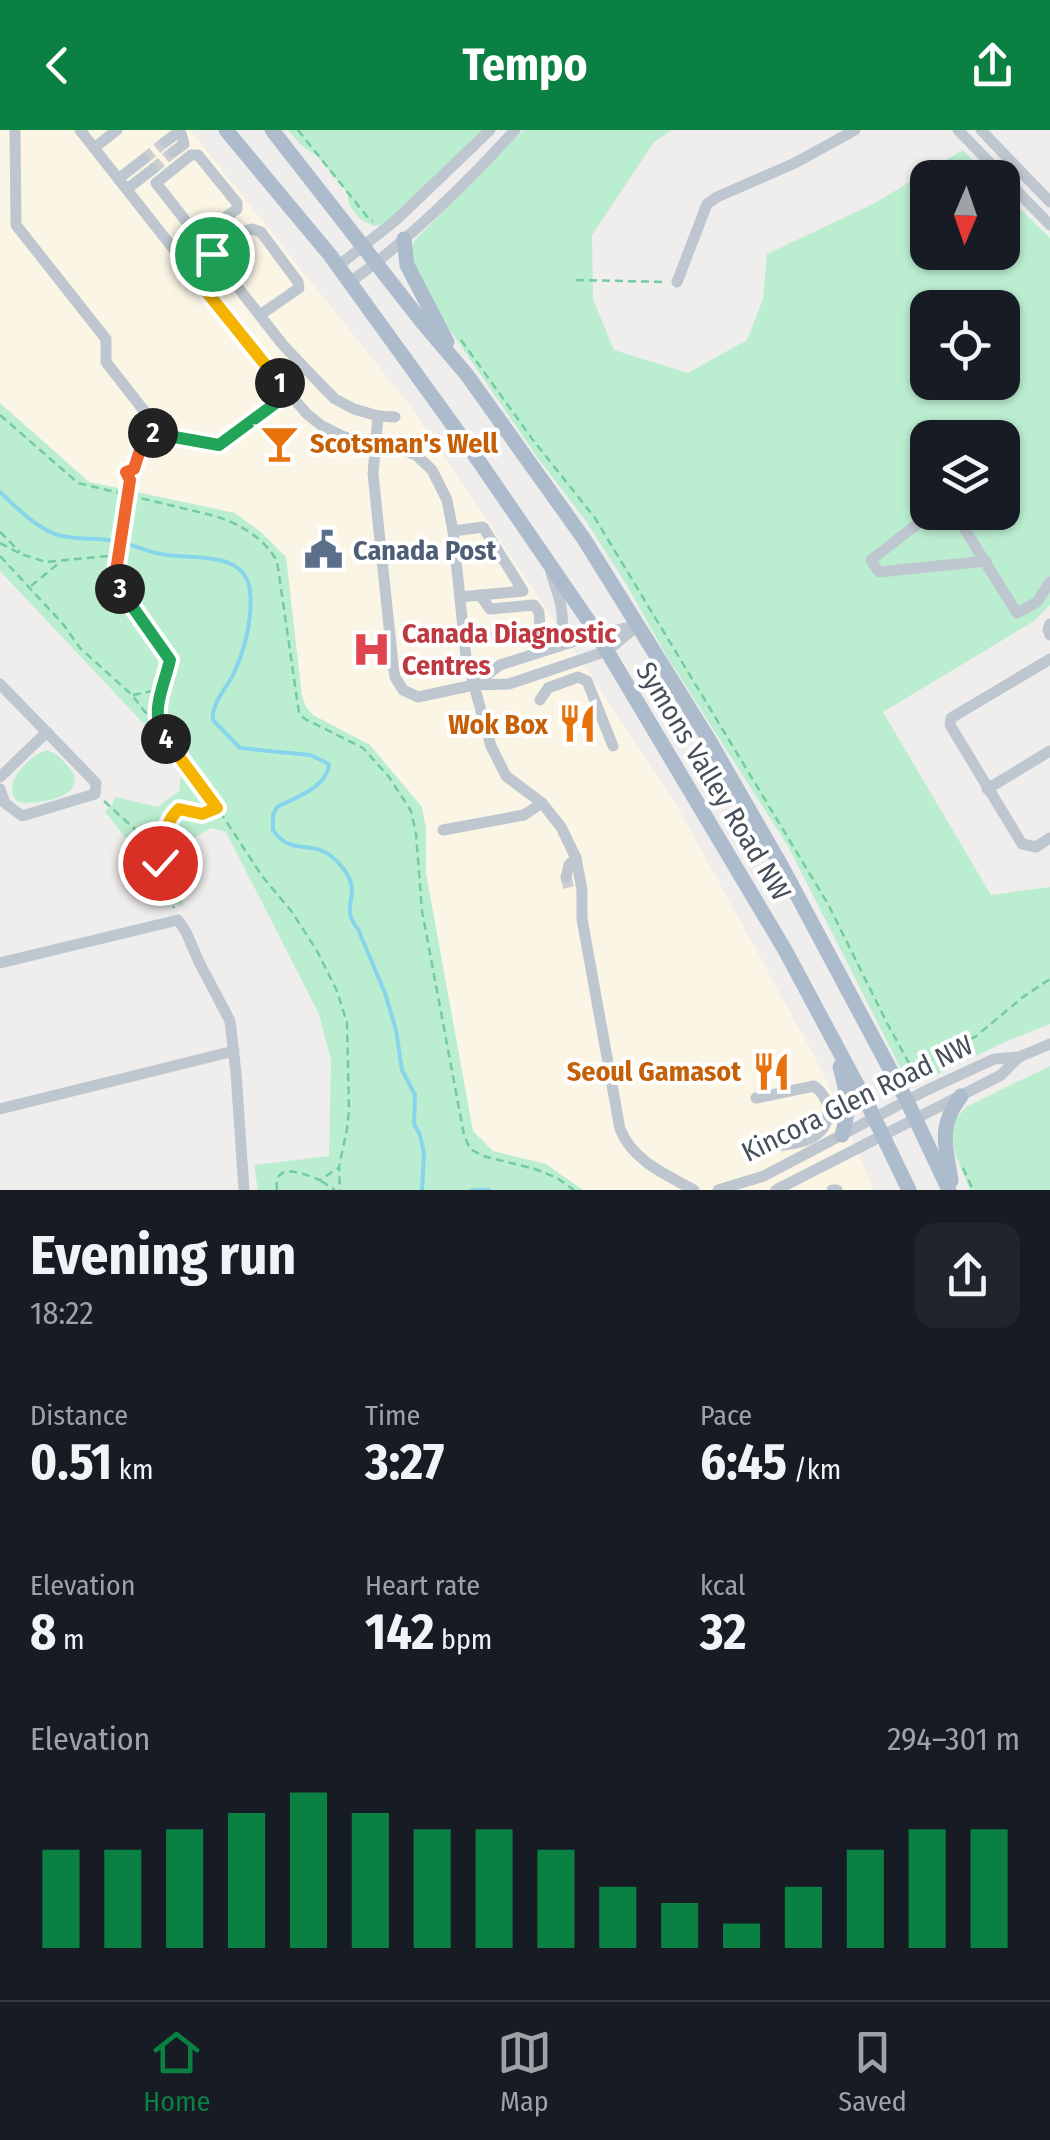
<!DOCTYPE html>
<meta charset="utf-8">
<style>
body{margin:0;font-family:"Fira Sans Condensed",sans-serif;background:#20242c;color:#f1f3f6;height:100vh;display:flex;flex-direction:column;font-size:38px;white-space:nowrap}
*{box-sizing:border-box;margin:0}
p{font-size:32px;color:#9ea1a6}
.icon{flex:none;width:55px;height:55px;fill:none;stroke:currentColor;stroke-width:2;stroke-linecap:round;stroke-linejoin:round}
.map{position:relative;height:1060px;overflow:hidden}
.panel{display:flex;flex-direction:column;background:#171b24;flex:1}
.panel>*{flex:none}
.needle{width:65px;rotate:182deg}
.fabs{position:absolute;left:910px;top:30px;display:grid;gap:20px}
.fabs a{display:grid;place-items:center;width:110px;height:110px;border-radius:20px;background:#171b24;box-shadow:0 2px 8px #0004;font-size:50px}
.pin{position:absolute;display:grid;place-items:center;width:85px;height:85px;color:#fff;margin:-42px;border:5px solid #fff;border-radius:50%;box-shadow:0 2px 10px #0007}
.km{position:absolute;width:50px;height:50px;margin:-25px;border-radius:50%;background:#222;color:#fff;font-size:28px;line-height:50px;text-align:center}
.round{display:grid;place-items:center;flex:none;width:105px;height:105px;border-radius:20px;background:#20242c}
.overview{display:flex;align-items:center;justify-content:space-between;height:170px;padding:0 30px}
h1{font-size:55px;font-weight:700;line-height:75px}
.figures{display:grid;grid-template-columns:repeat(3,1fr);gap:15px;height:170px;padding:10px 30px}
.figures div{display:grid;align-content:center}
.figures b{font-size:50px;font-weight:700}
.figures small{font-size:28px;font-weight:400}
.figures p{font-size:28px}
.chart{height:280px;padding:20px 30px}
.chart p{display:flex;justify-content:space-between}
.chart svg{width:100%;height:180px;margin-top:10px;stroke:#0b8043;stroke-width:6}
header{display:flex;justify-content:space-between;align-items:center;height:130px;padding:0 30px;background:#0b8043;color:#fff;font-size:45px;font-weight:700}
.tabs{display:flex;justify-content:space-around;align-items:center;height:140px;border-top:2px solid #363941;background:#171b24;font-size:28px;color:#9ea1a6}
.tabs a{display:grid;justify-items:center;gap:5px}
.tabs .selected{color:#0b8043}
.map>svg:first-child{display:block}
.commercial{fill:#fbf5e5}
.green{fill:#bbeed0;fill-rule:evenodd}
.lines{fill:none;stroke-linecap:round;stroke-linejoin:round}
.stream{stroke:#88d4ea;stroke-width:4}
.minor-tunnel{stroke:#ceced0;stroke-width:11;stroke-dasharray:11 5.5;stroke-linecap:butt}
.path{stroke:#73cba2;stroke-width:2.5;stroke-dasharray:8 5;stroke-linecap:butt}
.minor{stroke:#bec7cf;stroke-width:11}
.major{stroke:#adbccc;stroke-width:15}
.split-1-casing{stroke:#fff;stroke-width:20}
.split-2-casing{stroke:#fff;stroke-width:20}
.split-3-casing{stroke:#fff;stroke-width:20}
.split-4-casing{stroke:#fff;stroke-width:20}
.split-5-casing{stroke:#fff;stroke-width:20}
.split-1{stroke:#f5b400;stroke-width:12}
.split-2{stroke:#22a559;stroke-width:12}
.split-3{stroke:#f0652b;stroke-width:12}
.split-4{stroke:#22a559;stroke-width:12}
.split-5{stroke:#f5b400;stroke-width:12}
.labels{text-anchor:middle;stroke-width:8;stroke-linejoin:round;paint-order:stroke}
.food-label{font-size:28px;font-weight:bold;fill:#c56008;stroke:#fff;text-anchor:end}
.service-label{font-size:28px;font-weight:bold;fill:#4e5e75;stroke:#fff;text-anchor:start}
.health-label{font-size:28px;font-weight:bold;fill:#be3a42;stroke:#fff;text-anchor:start}
.street-label{font-size:28px;fill:#46505a;stroke:#fff}
</style>
<header><svg class="icon" aria-label="back" viewBox="0 0 24 24"><path d="M15 5l-7 7 7 7"/></svg>Tempo<svg class="icon" aria-label="share" viewBox="0 0 24 24"><path d="M12 15V3M7 8l5-5 5 5M5 13v7h14v-7"/></svg></header>
<div class="map">
<svg width="1050" height="1060" viewBox="0 0 1050 1060">
<rect width="100%" height="100%" fill="#f0eded"/>
<!-- commercial -->
<polygon class="commercial" points="0,0 190,0 414,281 676,674 819,935 874,1060 583,1060 546,1034 493,1021 473,1001 426,743 426,698 370,615 313,585 306,577 235,383 90,352 0,273"/>
<!-- green -->
<g class="green">
<polygon points="288,0 483,0 387,93 374,96 360,89 349,75 347,62 316,25 302,16"/>
<path d="M523,0H672L654,12L592,105L593,169L614,220L688,243L747,210L763,169L767,124L875,73L963,20L989,47L928,48V122H1002L1003,62L1050,108V475L1034,491L883,582L991,765L1050,757V894L1007,911L934,946L923,949L907,947L902,941L789,718L666,525L628,457L586,391L537,327L435,178L416,140L411,122L413,112ZM928,178H1002V252H928ZM928,308H1002V382H928Z"/>
<polygon points="0,273 89,352 235,383 261,402 286,427 302,566 306,577 313,585 370,615 422,677 426,698 426,743 473,1001 493,1021 546,1034 583,1060 258,1060 254,1035 329,1026 331,930 319,884 226,702 211,698 173,720 183,776 174,774 164,777 140,728 105,681 112,675 115,667 158,677 179,661 181,644 144,594 0,441"/>
<path d="M47,620C56,623 60,627 66,634C100,669 25,677 17,671C0,654 31,624 47,620Z"/>
<polygon points="1050,936 1050,1060 970,1060 955,1023 952,1005 954,991 966,977"/>
</g>
<g class="lines">
<!-- stream -->
<g class="stream">
<path d="M0,362C17,378 33,395 55,404C73,411 96,407 115,411C133,414 149,423 167,425C194,429 246,421 250,461C253,487 245,519 234,543C227,558 211,573 213,590L240,618L310,625L329,634C327,658 296,667 277,677L273,685V700C290,726 312,710 331,726C340,733 352,747 352,760C351,778 345,783 358,799L385,863L396,900L402,940L415,965L414,994L420,1005L424,1023L422,1060"/>
<polyline points="472,1060 489,1060"/>
</g>
<!-- minor-tunnel -->
<g class="minor-tunnel">
<polyline points="144,29 165,12"/>
<polyline points="153,39 173,22"/>
<polyline points="566,747 570,763"/>
</g>
<!-- path -->
<g class="path">
<polyline points="298,0 369,89 373,91"/>
<polyline points="576,150 666,152"/>
<polyline points="461,210 533,310 595,388 828,774 887,893 915,944 914,952"/>
<path d="M0,285L78,353L215,386C240,394 264,408 277,431L299,583L305,589L363,618L389,647L411,681L416,704L422,781L464,1005L470,1019L483,1026L535,1039L557,1048L574,1060"/>
<polyline points="149,306 143,310 134,339 126,342 130,350 115,448 123,466 170,530 159,566 158,596"/>
<polyline points="0,402 20,422"/>
<polyline points="0,413 21,424 46,432 109,426 117,427"/>
<polyline points="0,426 63,494 80,518 132,565 209,665 262,746 292,782 317,821 337,861 347,893 349,981 347,999 339,1037 340,1060"/>
<polyline points="31,456 59,433"/>
<polyline points="133,565 152,561 162,553"/>
<polyline points="104,671 149,712 161,733 174,778"/>
<path d="M161,733C163,714 164,692 179,679L202,684L215,678"/>
<polyline points="916,943 942,921 975,907 1023,867 1050,849"/>
<polyline points="963,1038 973,1060"/>
<polyline points="321,1051 335,1060"/>
<path d="M277,1060C273,1030 304,1044 320,1050L338,1038"/>
</g>
<!-- minor -->
<g class="minor">
<polyline points="15,0 16,95 106,209 106,232 163,305 219,315 288,263"/>
<path d="M80,0L268,239L307,284L322,296L344,307L398,318L416,325L432,340L447,370L453,401L466,527L491,616L506,646L542,673L561,697L576,728L582,760V789L620,999C633,1031 665,1044 694,1060"/>
<polyline points="958,0 1050,95"/>
<polyline points="981,0 1050,72"/>
<polyline points="165,12 180,1"/>
<polyline points="94,18 117,0"/>
<polyline points="173,22 184,14 180,0"/>
<polyline points="118,49 144,29"/>
<polyline points="127,59 153,39"/>
<polyline points="198,107 237,79 237,73 198,25 191,25 156,53 283,215 323,257 335,269 354,279 378,286 373,344 393,534 395,547 403,560 418,567 474,555 509,554 607,521 637,496"/>
<polyline points="217,131 233,119 244,101 252,99 261,102 298,152 299,158 260,185"/>
<polyline points="338,136 396,90 490,0"/>
<polyline points="677,152 707,74 717,67 795,33 855,0"/>
<path d="M349,153C410,109 465,55 515,0"/>
<polyline points="378,286 395,287"/>
<polyline points="933,382 871,430 879,442 986,431"/>
<polyline points="954,382 1017,483 1037,472 1050,452"/>
<polyline points="453,401 483,397 523,461 460,467"/>
<path d="M551,443C561,472 566,486 560,516"/>
<polyline points="1050,494 1048,500 1050,505"/>
<polyline points="464,510 538,501 540,498 539,482 534,475 490,479 480,465"/>
<polyline points="1050,529 951,588 950,595 1022,714 1036,717 1050,708"/>
<polyline points="0,554 96,653 95,664 22,686 5,673 0,659"/>
<polyline points="474,555 500,535 597,504 632,497"/>
<polyline points="540,570 548,558 578,547 587,551 613,616"/>
<polyline points="0,647 47,602"/>
<polyline points="987,659 1050,621"/>
<polyline points="443,700 524,685 542,673"/>
<polyline points="566,747 569,735 576,728"/>
<polyline points="0,833 178,790 186,802 199,832 230,891 236,943 244,1060"/>
<path d="M756,968L814,956C837,973 831,1003 804,1011C791,1015 776,1016 763,1018"/>
<polyline points="0,979 234,921"/>
<polyline points="718,1060 764,1046 927,960 994,929 1019,927 1050,914"/>
<polyline points="776,1060 1001,945 1019,927"/>
<polyline points="832,1060 837,1060"/>
</g>
<!-- major -->
<g class="major">
<polyline points="226,0 330,125 476,327 592,496 785,820 868,975 909,1060"/>
<polyline points="272,0 422,192 467,245 584,409 709,610 782,737 907,971 949,1060"/>
<polyline points="404,109 407,135 447,212"/>
<path d="M840,937C847,961 850,981 842,1005"/>
<path d="M951,1051C946,1015 937,998 961,966"/>
</g>
</g>
<g class="lines">
<defs>
<polyline id="split-1" points="212,124 190,141 280,253"/>
<polyline id="split-2" points="153,303 159,299 163,305 219,315 288,264 280,253"/>
<polyline id="split-3" points="120,459 115,448 130,350 126,342 134,339 143,310 153,303"/>
<path id="split-4" d="M120,459L170,530C164,556 148,585 166,609"/>
<path id="split-5" d="M160,733C163,714 164,692 179,679L202,684L217,678L166,609"/>
</defs>
<!-- split-1 casing -->
<use href="#split-1" class="split-1-casing"/>
<!-- split-2 casing -->
<use href="#split-2" class="split-2-casing"/>
<!-- split-3 casing -->
<use href="#split-3" class="split-3-casing"/>
<!-- split-4 casing -->
<use href="#split-4" class="split-4-casing"/>
<!-- split-5 casing -->
<use href="#split-5" class="split-5-casing"/>
<!-- split-1 -->
<use href="#split-1" class="split-1"/>
<!-- split-2 -->
<use href="#split-2" class="split-2"/>
<!-- split-3 -->
<use href="#split-3" class="split-3"/>
<!-- split-4 -->
<use href="#split-4" class="split-4"/>
<!-- split-5 -->
<use href="#split-5" class="split-5"/>
</g>
<!-- icons -->
<defs>
<symbol id="bar-bare" viewBox="-9 -9 18 18"><path d="M-6-5H6L.8 .8V4.5H3.5V6h-7V4.5H-.8V.8Z" fill="#e8710a" stroke="#fff" stroke-width="2.5" paint-order="stroke"/></symbol>
<symbol id="civic-bare" viewBox="-9 -9 18 18"><path d="M-.6-6.5H3V-4.5H.6V-3L4-1V1h2V6H-6V1h2V-1L-.6-3ZM-1.2 2.5V6h2.4V2.5Z" fill="#5c6f8a" stroke="#fff" stroke-width="2.5" paint-order="stroke"/></symbol>
<symbol id="hospital-bare" viewBox="-9 -9 18 18"><path d="M-5-5h3v3.5h4V-5h3V5h-3V1.5h-4V5h-3Z" fill="#e0444e" stroke="#fff" stroke-width="2.5" paint-order="stroke"/></symbol>
<symbol id="restaurant-bare" viewBox="-9 -9 18 18"><path d="M-5-6h1v4h1v-4h1v4h1v-4h1v5L-1.5 .5V6h-2V.5L-5-1ZM5-6V6H3V1.5H1.5Q1.5-4 5-6Z" fill="#e8710a" stroke="#fff" stroke-width="2.5" paint-order="stroke"/></symbol>
</defs>
<g fill-rule="evenodd">
<use href="#bar-bare" x="252" y="286" width="55" height="55"/>
<use href="#civic-bare" x="296" y="392" width="55" height="55"/>
<use href="#hospital-bare" x="344" y="492" width="55" height="55"/>
<use href="#restaurant-bare" x="550" y="566" width="55" height="55"/>
<use href="#restaurant-bare" x="744" y="914" width="55" height="55"/>
</g>
<g class="labels">
<!-- food labels -->
<g class="food-label">
<text x="310" y="323" text-anchor="start">Scotsman's Well</text>
<text x="548" y="604">Wok Box</text>
<text x="741" y="951">Seoul Gamasot</text>
</g>
<!-- service labels -->
<g class="service-label">
<text x="353" y="430">Canada Post</text>
</g>
<!-- health labels -->
<g class="health-label">
<text x="402" y="513">Canada Diagnostic<tspan x="402" dy="32">Centres</tspan></text>
</g>
<!-- street labels -->
<g class="street-label">
<text transform="translate(714 651) rotate(59)" y="10">Symons Valley Road NW</text>
<text transform="translate(857 968) rotate(-26)" y="10">Kincora Glen Road NW</text>
</g>
</g>
</svg>
<div class="fabs">
<a><svg class="needle" viewBox="-14 -14 28 28"><path d="M0-13l5 13h-10z" fill="#e53935"/><path d="M0 13l5-13h-10z" fill="#9ea1a6"/></svg></a>
<a><svg class="icon" aria-label="locate" viewBox="0 0 24 24"><circle cx="12" cy="12" r="6"/><path d="M12 2v4M12 18v4M2 12h4M18 12h4"/></svg></a>
<a><svg class="icon" aria-label="layers" viewBox="0 0 24 24"><path d="M12 4l9 5-9 5-9-5zM3 14l9 5 9-5"/></svg></a>
</div>
<div class="pin" style="left:212px;top:124px;background:#1e9e55"><svg class="icon" aria-label="arrive" viewBox="0 0 24 24"><path d="M6 21V4h12l-3 4 3 4H6"/></svg></div>
<div class="pin" style="left:160px;top:733px;background:#d93025"><svg class="icon" aria-label="check" viewBox="0 0 24 24"><path d="M5 12l5 5 9-10"/></svg></div>
<b class="km" style="left:280px;top:253px">1</b>
<b class="km" style="left:153px;top:303px">2</b>
<b class="km" style="left:120px;top:459px">3</b>
<b class="km" style="left:166px;top:609px">4</b>
</div>
<section class="panel">
<div class="overview"><div><h1>Evening run</h1><p>18:22</p></div><a class="round"><svg class="icon" aria-label="share" viewBox="0 0 24 24"><path d="M12 15V3M7 8l5-5 5 5M5 13v7h14v-7"/></svg></a></div>
<div class="figures">
<div><p>Distance</p><b>0.51<small> km</small></b></div>
<div><p>Time</p><b>3:27</b></div>
<div><p>Pace</p><b>6:45<small> /km</small></b></div>
</div>
<div class="figures">
<div><p>Elevation</p><b>8<small> m</small></b></div>
<div><p>Heart rate</p><b>142<small> bpm</small></b></div>
<div><p>kcal</p><b>32</b></div>
</div>
<div class="chart"><p><span>Elevation</span>294–301 m</p>
<svg viewBox="0 0 160 44" preserveAspectRatio="none"><path d="M5 44V20M15 44V20M25 44V15M35 44V11M45 44V6M55 44V11M65 44V15M75 44V15M85 44V20M95 44V29M105 44V33M115 44V38M125 44V29M135 44V20M145 44V15M155 44V15"/></svg>
</div>
</section>
<nav class="tabs">
<a class="selected"><svg class="icon" aria-label="home" viewBox="0 0 24 24"><path d="M3 11l9-7 9 7M6 9v11h12V9"/></svg>Home</a>
<a><svg class="icon" aria-label="map" viewBox="0 0 24 24"><path d="M3 6l6-2 6 2 6-2v14l-6 2-6-2-6 2zM9 4v14M15 6v14"/></svg>Map</a>
<a><svg class="icon" aria-label="saved" viewBox="0 0 24 24"><path d="M7 4h10v16l-5-4-5 4z"/></svg>Saved</a>
</nav>
